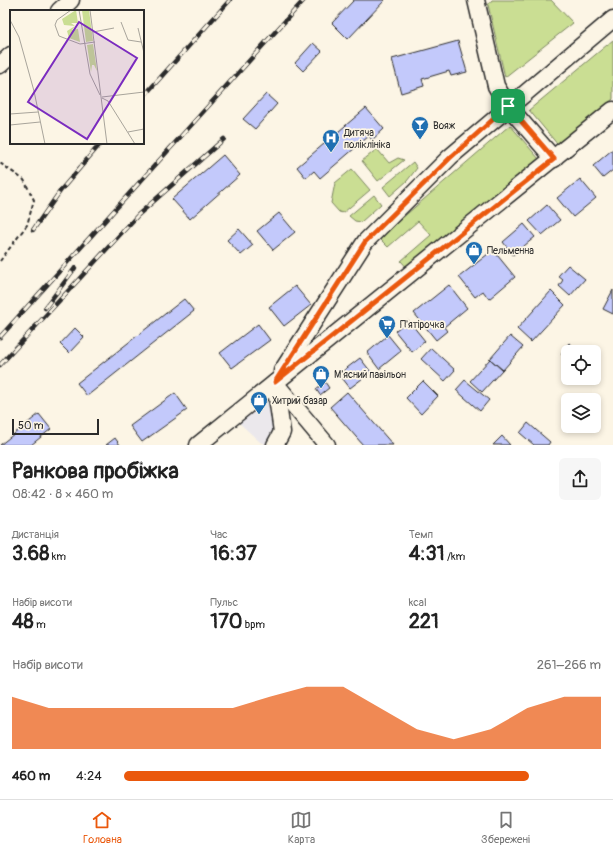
<!DOCTYPE html>
<html lang="uk">
<meta charset="utf-8">
<style>
body{margin:0;font-family:Pangolin,sans-serif;background:#f6f6f6;color:#222;height:100vh;display:flex;flex-direction:column;font-size:15px;white-space:nowrap}
*{box-sizing:border-box;margin:0}
p{font-size:13px;color:#767676}
.icon{flex:none;width:22px;height:22px;fill:none;stroke:currentColor;stroke-width:2;stroke-linecap:round;stroke-linejoin:round}
.map{position:relative;height:445px;overflow:hidden}
.sheet{display:flex;flex-direction:column;background:#fff;flex:1}
.sheet>*{flex:none}
.fabs{position:absolute;left:561px;top:345px;display:grid;gap:8px}
.fabs a{display:grid;place-items:center;width:40px;height:40px;border-radius:6px;background:#fff;box-shadow:0 2px 6px #0003;font-size:20px}
.scale{position:absolute;left:12px;bottom:10px;width:87px;box-sizing:border-box;padding-left:4px;border:2px solid #2b2b2b;border-top:0;font-size:11px;line-height:14px;white-space:nowrap;color:#2b2b2b;-webkit-text-stroke:3px #fcf5e5;paint-order:stroke}
.pin{position:absolute;display:grid;place-items:center;width:34px;height:34px;color:#fff;margin:-17px;border-radius:8px;box-shadow:0 2px 6px #0006}
.round{display:grid;place-items:center;flex:none;width:42px;height:42px;border-radius:6px;background:#f6f6f6}
.overview{display:flex;align-items:center;justify-content:space-between;height:68px;padding:0 12px}
h1{font-size:22px;font-weight:700;line-height:30px}
.figures{display:grid;grid-template-columns:repeat(3,1fr);gap:6px;height:68px;padding:4px 12px}
.figures div{display:grid;align-content:center}
.figures b{font-size:20px;font-weight:700}
.figures small{font-size:11px;font-weight:400}
.figures p{font-size:11px}
.chart{height:112px;padding:8px 12px}
.chart p{display:flex;justify-content:space-between}
.chart svg{width:100%;height:72px;margin-top:4px;fill:#ea580c;opacity:.7}
ul{padding:0 12px;list-style:none;font-size:13px}
li{display:grid;grid-template-columns:64px 48px 1fr;align-items:center;height:30px}
li i{height:10px;border-radius:5px;background:#ea580c}
.menu{display:flex;justify-content:space-around;align-items:center;height:56px;border-top:1px solid #e0e0e0;background:#fff;font-size:11px;color:#767676}
.menu a{display:grid;justify-items:center;gap:2px}
.menu .selected{color:#ea580c}
.map>svg:first-child{display:block}
.built{fill:#ebe8ec}
.green{fill:#cade93;stroke:#7a845f}
.building{fill:#c3c9fb;stroke:#2b2b2b}
.lines{fill:none;stroke-linecap:round;stroke-linejoin:round}
.minor-casing{stroke:#2b2b2b;stroke-width:19}
.path{stroke:#2b2b2b;stroke-width:2;stroke-dasharray:4 3;stroke-linecap:butt}
.minor{stroke:#fcf5e5;stroke-width:16}
.rail-casing{stroke:#2b2b2b;stroke-width:4.5}
.rail{stroke:#fcf5e5;stroke-width:3;stroke-dasharray:9;stroke-linecap:butt}
.route-casing{stroke:#fff;stroke-width:8}
.route{stroke:#ea580c;stroke-width:5}
.labels{text-anchor:middle;stroke-width:3.5;stroke-linejoin:round;paint-order:stroke}
.poi-label{font-size:10px;fill:#2b2b2b;stroke:#fcf5e5;text-anchor:start}
.inset-road{fill:none;stroke:#a8a49b;stroke-width:1}
.view{fill:#7b2cbf;fill-opacity:0.15;stroke:#7b2cbf;stroke-width:2}
.inset-edge{fill:none;stroke:#2b2b2b;stroke-width:2}
</style>
<div class="map">
<svg width="613" height="445" viewBox="0 0 613 445">
<rect width="100%" height="100%" fill="#fcf5e5"/>
<filter id="ink" filterUnits="userSpaceOnUse"><feTurbulence type="fractalNoise" baseFrequency=".025" numOctaves="2"/><feDisplacementMap in="SourceGraphic" scale="8" xChannelSelector="R" yChannelSelector="G"/><feConvolveMatrix kernelMatrix="1 2 1 2 8 2 1 2 1" color-interpolation-filters="sRGB"/></filter>
<g filter="url(#ink)">
<!-- built -->
<polygon class="built" points="271,389 278,428 271,445 267,445 260,442 236,420"/>
<!-- green -->
<g class="green">
<polygon points="492,0 551,0 573,23 505,77 488,5"/>
<polygon points="613,40 613,99 558,145 529,110"/>
<polygon points="510,125 539,159 409,270 401,261 431,235 418,221 388,247 379,238"/>
<polygon points="377,149 389,163 398,158 404,160 378,181 362,161"/>
<polygon points="413,162 417,168 407,181 390,196 383,187"/>
<polygon points="352,169 370,190 343,213 339,212 331,203 335,183"/>
<polygon points="374,195 381,204 361,222 355,221 349,216"/>
</g>
<!-- building -->
<g class="building">
<polygon points="354,0 385,0 348,39 332,23"/>
<polygon points="458,41 467,72 451,76 449,71 422,79 424,86 401,93 392,59"/>
<polygon points="313,43 322,51 303,71 295,63"/>
<polygon points="266,94 277,104 255,129 243,119"/>
<polygon points="366,108 384,129 372,140 369,136 320,178 314,171 306,178 297,167"/>
<polygon points="613,149 613,170 603,178 593,166"/>
<polygon points="223,155 240,175 190,219 172,199"/>
<polygon points="580,179 596,198 573,217 557,198"/>
<polygon points="547,205 560,220 542,235 529,221"/>
<polygon points="279,213 295,232 273,250 257,231"/>
<polygon points="524,224 535,237 513,255 503,242"/>
<polygon points="239,229 253,245 241,255 227,240"/>
<polygon points="493,250 515,277 489,299 483,291 475,297 459,277"/>
<polygon points="568,265 585,279 570,296 559,286 563,280 558,276"/>
<polygon points="449,285 467,308 444,327 447,331 436,340 414,313"/>
<polygon points="295,286 311,305 284,326 269,307"/>
<polygon points="613,290 613,314 603,309"/>
<polygon points="551,291 565,305 531,342 517,329"/>
<polygon points="184,299 194,311 87,396 77,383"/>
<polygon points="408,320 425,341 412,352 395,331"/>
<polygon points="258,324 270,340 232,368 220,353"/>
<polygon points="75,328 84,337 69,353 60,344"/>
<polygon points="388,335 401,351 379,369 367,353"/>
<polygon points="510,336 523,347 503,370 490,359"/>
<polygon points="569,343 581,352 568,352 568,360 561,354"/>
<polygon points="431,348 455,370 445,381 421,359"/>
<polygon points="360,358 371,372 350,388 339,374"/>
<polygon points="490,359 502,370 482,392 470,381"/>
<polygon points="465,380 489,400 480,411 456,390"/>
<polygon points="423,381 438,396 421,414 406,398"/>
<polygon points="325,382 329,388 320,395 316,389"/>
<polygon points="347,392 393,445 363,445 330,407"/>
<polygon points="175,393 187,410 142,442 130,426"/>
<polygon points="39,414 51,429 31,445 0,445"/>
<polygon points="528,423 550,442 548,445 534,445 520,433"/>
<polygon points="502,436 510,445 493,445"/>
<polygon points="115,438 120,445 106,445"/>
</g>
<g class="lines">
<defs>
<g id="minor">
<polyline points="476,0 496,86 508,106 554,159"/>
<polyline points="59,11 71,0"/>
<polyline points="0,65 11,55"/>
<polyline points="282,371 365,242 450,157 613,19"/>
<polyline points="275,383 327,445"/>
<polyline points="275,383 282,432 275,445"/>
<polyline points="198,445 613,110"/>
</g>
</defs>
<!-- minor casing -->
<use href="#minor" class="minor-casing"/>
<!-- path -->
<polyline class="path" points="0,163 24,180 34,200 27,225 0,261"/>
<!-- minor -->
<use href="#minor" class="minor"/>
<defs>
<g id="rail">
<polyline points="143,97 230,0"/>
<polyline points="33,230 61,190 101,143"/>
<polyline points="45,308 75,268"/>
<polyline points="0,337 304,0"/>
<polyline points="0,365 138,215 224,139"/>
</g>
</defs>
<!-- rail casing -->
<use href="#rail" class="rail-casing"/>
<!-- rail -->
<use href="#rail" class="rail"/>
</g>
</g>
<g class="lines" filter="url(#ink)">
<defs>
<polygon id="route" points="508,106 554,159 275,382 365,242 450,158"/>
</defs>
<!-- route casing -->
<use href="#route" class="route-casing"/>
<!-- route -->
<use href="#route" class="route"/>
</g>
<!-- icons -->
<defs>
<symbol id="bar-pin" viewBox="-11 -11 22 30"><path d="M0 17L-7.5 6A9.5 9.5 0 1 1 7.5 6Z" fill="#1f6fb2" stroke="#fcf5e5"/><path d="M-6-5H6L.8 .8V4.5H3.5V6h-7V4.5H-.8V.8Z" fill="#fff"/></symbol>
<symbol id="hospital-pin" viewBox="-11 -11 22 30"><path d="M0 17L-7.5 6A9.5 9.5 0 1 1 7.5 6Z" fill="#1f6fb2" stroke="#fcf5e5"/><path d="M-5-5h3v3.5h4V-5h3V5h-3V1.5h-4V5h-3Z" fill="#fff"/></symbol>
<symbol id="shop-pin" viewBox="-11 -11 22 30"><path d="M0 17L-7.5 6A9.5 9.5 0 1 1 7.5 6Z" fill="#1f6fb2" stroke="#fcf5e5"/><path d="M-5-2.5h2.3a2.7 3.5 0 0 1 5.4 0H5L5.5 6h-11ZM-1.5-2.5h3a1.5 2.3 0 0 0-3 0Z" fill="#fff"/></symbol>
<symbol id="supermarket-pin" viewBox="-11 -11 22 30"><path d="M0 17L-7.5 6A9.5 9.5 0 1 1 7.5 6Z" fill="#1f6fb2" stroke="#fcf5e5"/><path d="M-6-5.5h2.5l.6 2H6L4.5 2H-2.5L-4.4-4H-6ZM-1.5 3.2a1.3 1.3 0 1 0 .1 0ZM3 3.2a1.3 1.3 0 1 0 .1 0Z" fill="#fff"/></symbol>
</defs>
<g fill-rule="evenodd">
<use href="#bar-pin" x="410" y="115" width="20" height="27"/>
<use href="#hospital-pin" x="321" y="128" width="20" height="27"/>
<use href="#shop-pin" x="464" y="240" width="20" height="27"/>
<use href="#supermarket-pin" x="377" y="314" width="20" height="27"/>
<use href="#shop-pin" x="311" y="364" width="20" height="27"/>
<use href="#shop-pin" x="249" y="390" width="20" height="27"/>
</g>
<g class="labels">
<!-- poi labels -->
<g class="poi-label">
<text x="433" y="129">Вояж</text>
<text x="344" y="136">Дитяча<tspan x="344" dy="12">поліклініка</tspan></text>
<text x="487" y="254">Пельменна</text>
<text x="400" y="328">П'ятірочка</text>
<text x="334" y="378">М'ясний павільон</text>
<text x="272" y="404">Хитрий базар</text>
</g>
</g>
<!-- overview -->
<g transform="translate(10 10)">
<rect width="134" height="134" fill="#fcf5e5"/>
<path d="M66,0L68,13H61L65,16L54,15L52,9ZM72,0H79L83,31L76,32ZM65,16L62,20L68,19L70,32L59,28L57,21ZM83,34L87,61L84,55H82L81,62L77,35Z" fill="#cade93"/>
<path class="inset-road" d="M61,0L47,10L45,15L49,26L70,34L85,32M69,0L80,64L90,85M80,0L97,134M0,10L9,27L24,81L35,134M111,12L118,30L131,32M128,18L134,43M83,22L104,18M92,87L134,82M92,88L98,91L125,134M0,104L28,102M0,115L30,112M118,122L134,119"/>
<path class="view" d="M69,12L127,48L77,129L18,92Z"/>
<rect width="134" height="134" class="inset-edge"/>
</g>
</svg>
<div class="fabs">
<a><svg class="icon" aria-label="locate" viewBox="0 0 24 24"><circle cx="12" cy="12" r="6"/><path d="M12 2v4M12 18v4M2 12h4M18 12h4"/></svg></a>
<a><svg class="icon" aria-label="layers" viewBox="0 0 24 24"><path d="M12 4l9 5-9 5-9-5zM3 14l9 5 9-5"/></svg></a>
</div>
<div class="scale">50 m</div>
<div class="pin" style="left:508px;top:106px;background:#1e9e55"><svg class="icon" aria-label="arrive" viewBox="0 0 24 24"><path d="M6 21V4h12l-3 4 3 4H6"/></svg></div>
</div>
<section class="sheet">
<div class="overview"><div><h1>Ранкова пробіжка</h1><p>08:42 · 8 × 460 m</p></div><a class="round"><svg class="icon" aria-label="share" viewBox="0 0 24 24"><path d="M12 15V3M7 8l5-5 5 5M5 13v7h14v-7"/></svg></a></div>
<div class="figures">
<div><p>Дистанція</p><b>3.68<small> km</small></b></div>
<div><p>Час</p><b>16:37</b></div>
<div><p>Темп</p><b>4:31<small> /km</small></b></div>
</div>
<div class="figures">
<div><p>Набір висоти</p><b>48<small> m</small></b></div>
<div><p>Пульс</p><b>170<small> bpm</small></b></div>
<div><p>kcal</p><b>221</b></div>
</div>
<div class="chart"><p><span>Набір висоти</span>261–266 m</p>
<svg viewBox="0 0 160 44" preserveAspectRatio="none"><path d="M0 44V12L10 19L20 19L30 19L40 19L50 19L60 19L70 12L80 6L90 6L100 19L110 32L120 38L130 32L140 19L150 12L160 12V44z"/></svg>
</div>
<ul>
<li><b>460 m</b>4:24<i style="width:85%"></i></li>
</ul>
</section>
<nav class="menu">
<a class="selected"><svg class="icon" aria-label="home" viewBox="0 0 24 24"><path d="M3 11l9-7 9 7M6 9v11h12V9"/></svg>Головна</a>
<a><svg class="icon" aria-label="map" viewBox="0 0 24 24"><path d="M3 6l6-2 6 2 6-2v14l-6 2-6-2-6 2zM9 4v14M15 6v14"/></svg>Карта</a>
<a><svg class="icon" aria-label="saved" viewBox="0 0 24 24"><path d="M7 4h10v16l-5-4-5 4z"/></svg>Збережені</a>
</nav>
